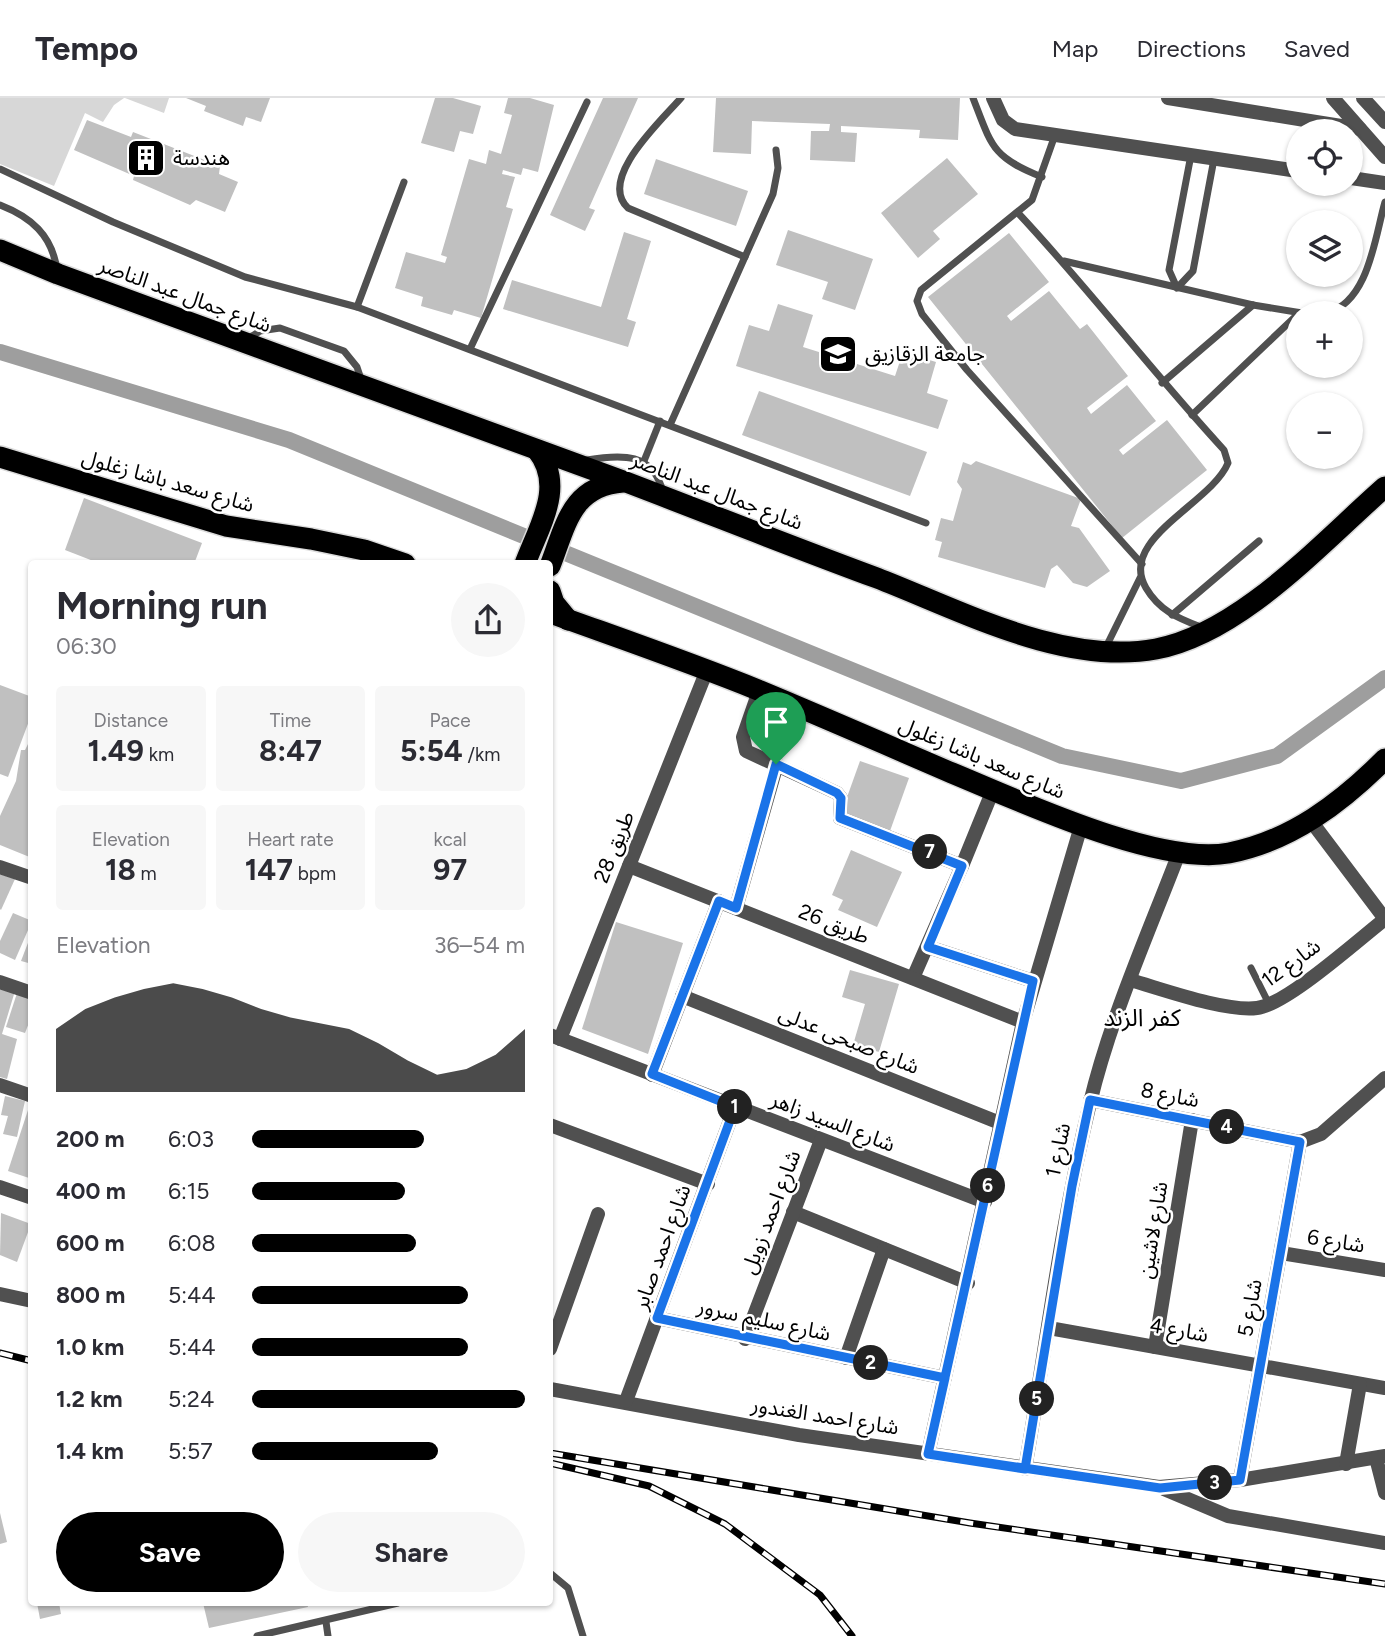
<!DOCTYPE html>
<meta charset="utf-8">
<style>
body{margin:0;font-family:Figtree,"Noto Sans Arabic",sans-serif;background:#f7f7f7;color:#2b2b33;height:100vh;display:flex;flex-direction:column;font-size:26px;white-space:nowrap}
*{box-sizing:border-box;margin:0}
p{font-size:23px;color:#7c7c81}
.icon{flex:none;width:38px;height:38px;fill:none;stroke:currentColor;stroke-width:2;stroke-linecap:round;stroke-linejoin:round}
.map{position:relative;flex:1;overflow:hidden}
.panel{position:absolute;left:28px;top:462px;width:525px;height:1046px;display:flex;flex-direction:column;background:#fff;border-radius:7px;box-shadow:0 2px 5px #0004}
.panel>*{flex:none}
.fabs{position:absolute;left:1286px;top:21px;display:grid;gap:14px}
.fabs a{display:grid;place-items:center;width:77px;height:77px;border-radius:50%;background:#fff;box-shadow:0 2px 5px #0004;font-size:35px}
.pin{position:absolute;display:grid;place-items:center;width:60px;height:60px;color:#fff;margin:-72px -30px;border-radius:50% 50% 50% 0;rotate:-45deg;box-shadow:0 0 7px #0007}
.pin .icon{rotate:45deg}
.km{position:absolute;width:35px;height:35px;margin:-18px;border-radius:50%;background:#222;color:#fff;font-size:19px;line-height:35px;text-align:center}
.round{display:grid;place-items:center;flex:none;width:74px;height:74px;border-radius:37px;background:#f7f7f7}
.headline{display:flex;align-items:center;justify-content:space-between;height:119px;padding:0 28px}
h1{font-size:38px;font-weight:700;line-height:52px}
.figures{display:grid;grid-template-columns:repeat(3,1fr);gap:10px;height:119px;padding:7px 28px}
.figures div{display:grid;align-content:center;border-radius:7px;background:#f7f7f7;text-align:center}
.figures b{font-size:30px;font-weight:700}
.figures small{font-size:19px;font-weight:400}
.figures p{font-size:19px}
.chart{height:196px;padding:14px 28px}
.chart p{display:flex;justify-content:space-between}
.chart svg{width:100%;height:126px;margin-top:7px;fill:#000;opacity:.7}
.primary-button{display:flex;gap:14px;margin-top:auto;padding:14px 28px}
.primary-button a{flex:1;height:80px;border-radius:42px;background:#000;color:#fff;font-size:28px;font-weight:700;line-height:80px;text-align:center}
.primary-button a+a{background:#f7f7f7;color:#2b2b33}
ul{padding:0 28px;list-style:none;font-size:23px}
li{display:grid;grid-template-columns:112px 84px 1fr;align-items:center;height:52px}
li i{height:18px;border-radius:9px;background:#000}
header{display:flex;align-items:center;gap:42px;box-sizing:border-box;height:98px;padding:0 35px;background:#fff;border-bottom:2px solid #e1e1e2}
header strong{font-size:33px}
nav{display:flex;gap:38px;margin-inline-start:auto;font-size:24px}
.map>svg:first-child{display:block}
.green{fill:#d7d7d7}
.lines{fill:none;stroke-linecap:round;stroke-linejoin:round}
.canal{stroke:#9e9e9e;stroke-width:16}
.building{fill:#c0c0c0}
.highway-casing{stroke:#dbdbdb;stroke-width:24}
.lane{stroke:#505050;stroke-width:7}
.street{stroke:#505050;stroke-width:14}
.highway{stroke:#000;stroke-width:21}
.rail-casing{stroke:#000;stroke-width:7}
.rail{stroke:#fff;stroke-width:4.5;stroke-dasharray:13;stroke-linecap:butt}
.route-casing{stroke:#fff;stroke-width:14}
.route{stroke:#1a73e8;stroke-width:9}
.labels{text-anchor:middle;stroke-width:5;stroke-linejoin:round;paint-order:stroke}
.poi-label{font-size:21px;fill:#000;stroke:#fff;text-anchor:start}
.street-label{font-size:21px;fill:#000;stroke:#fff}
.quarter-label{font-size:24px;fill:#000;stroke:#fff}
</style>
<header>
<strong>Tempo</strong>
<nav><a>Map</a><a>Directions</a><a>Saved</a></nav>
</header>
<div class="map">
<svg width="1385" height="1538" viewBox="0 0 1385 1538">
<rect width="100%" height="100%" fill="#fff"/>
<!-- green -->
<g class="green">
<polygon points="0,0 124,0 114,7 103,24 85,15 54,88 0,66"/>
<polygon points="125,0 169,0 164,15"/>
</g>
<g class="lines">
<!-- canal -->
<polyline class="canal" points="0,254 289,342 1062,658 1181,683 1277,658 1385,580"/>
</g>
<!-- building -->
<g class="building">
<polygon points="186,0 270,0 261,24 246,19 243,28 204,13 206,8"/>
<polygon points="435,0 453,0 481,8 473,36 460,33 454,54 421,45"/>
<polygon points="508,0 530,0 554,7 538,74 523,70 521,77 503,72 502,76 515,79 506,109 513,111 481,220 454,212 452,217 421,208 423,199 395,190 406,154 445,165 447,159 441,157 469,61 486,66 489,52 501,56 512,17 504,15"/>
<polygon points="603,0 638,0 589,110 595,112 585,133 550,117"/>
<polygon points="716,0 960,0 958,42 919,40 920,32 841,28 841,34 857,35 855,64 810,62 811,33 829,33 830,26 752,23 751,56 713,54"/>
<polygon points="87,22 131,39 133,34 220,68 219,76 238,84 225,114 196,102 190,107 133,82 134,78 74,52"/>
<polygon points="947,60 978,96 933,133 940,141 918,160 881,115"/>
<polygon points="656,61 748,93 736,128 644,96"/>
<polygon points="788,132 873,161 855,212 822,201 828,184 776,167"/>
<polygon points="624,134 651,143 627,221 636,224 628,249 503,211 512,182 601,209"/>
<polygon points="1009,135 1049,184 1007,218 1011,223 1049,193 1080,231 1087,226 1128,278 1087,310 1091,316 1127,287 1156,323 1119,352 1123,357 1167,322 1207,372 1122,440 928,199"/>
<polygon points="778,206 813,217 803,249 895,278 903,254 936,264 927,295 948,302 938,331 736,268 749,227 769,233"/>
<polygon points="759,293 927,354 910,398 742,337"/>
<polygon points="976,363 1081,401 1071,428 1079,430 1110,473 1087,489 1073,485 1057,467 1051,471 1045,490 938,459 942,444 935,442 941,420 953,423 962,391 957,384 963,364 971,367"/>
<polygon points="84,400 202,445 194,466 101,466 65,452"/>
<polygon points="0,587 32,599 32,615 8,679 0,676"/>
<polygon points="32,638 32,760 0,747 0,718 16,683 21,652 25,652"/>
<polygon points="860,663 909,680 890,733 841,716"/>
<polygon points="851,752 902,774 877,829 838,812 843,802 832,797"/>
<polygon points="0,776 15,781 1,812 0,811"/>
<polygon points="13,815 32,823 15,862 0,855 0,843"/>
<polygon points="616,824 683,845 648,956 582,931"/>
<polygon points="31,837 32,837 32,866 21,863"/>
<polygon points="850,872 899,886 879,954 853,947 865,906 842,899"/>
<polygon points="0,889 15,893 2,936 17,941 7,981 0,979"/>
<polygon points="18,892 32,896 32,917 25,935 6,929"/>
<polygon points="5,998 25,1003 17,1039 3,1036 8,1018 1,1017"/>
<polygon points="28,1012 32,1013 32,1081 8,1073"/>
<polygon points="1,1115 31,1126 17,1164 0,1157"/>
<polygon points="0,1415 7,1444 0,1446"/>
<polygon points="37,1505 59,1505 61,1516 40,1521"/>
<polygon points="203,1505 307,1505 308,1509 209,1530"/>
</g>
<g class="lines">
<defs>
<g id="highway">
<path d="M0,152L58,176C247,246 437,313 626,384C710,416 793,449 877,480C962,513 1064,568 1156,551C1241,535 1321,445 1385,389"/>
<polyline points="0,359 226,428 311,441 364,452 405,466"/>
<path d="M525,466C539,428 566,388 537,352"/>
<path d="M550,468C566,427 571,388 623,384"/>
<polyline points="550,493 554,505 568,522"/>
<path d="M550,515C619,540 689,564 758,592C823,619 887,647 952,675C1020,703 1158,768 1229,755C1291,743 1341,705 1385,661"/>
</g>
</defs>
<!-- highway casing -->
<use href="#highway" class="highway-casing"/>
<!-- lane -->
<g class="lane">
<path d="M681,0C661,23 597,81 628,110L745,159"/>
<path d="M973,0C992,49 992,59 1042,79"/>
<polyline points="1055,37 1032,102 921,192 917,203 922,216 967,272 1142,466"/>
<polyline points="1191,57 1169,172 1177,190 1193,173 1214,61"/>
<polyline points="0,71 113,124 245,179 357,209 926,425"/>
<path d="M0,107C31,119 52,137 57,172"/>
<path d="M1019,116C1090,192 1153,275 1224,352L1228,365C1211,406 1117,441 1146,490C1159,512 1177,520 1201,529"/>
<polyline points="1064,163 1253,207 1302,215"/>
<polyline points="357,209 404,84"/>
<path d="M1327,215C1369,204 1375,138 1385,104"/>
<polyline points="246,242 260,233 280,230 344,253 357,269 361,281"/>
<polyline points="470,251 587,4"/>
<polyline points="1162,285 1253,207"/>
<polyline points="1192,317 1298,216"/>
<polyline points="670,327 773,96 778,70 776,52"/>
<path d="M587,362C621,356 654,354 663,395"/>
<polyline points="644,363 660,323"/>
<polyline points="1172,517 1259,443"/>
<polyline points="1105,551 1140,480"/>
<polyline points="1251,870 1269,906"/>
<polyline points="550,1475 568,1490 583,1538"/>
<polyline points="326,1524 328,1538"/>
<polyline points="257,1538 398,1505"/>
</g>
<!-- street -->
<g class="street">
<polyline points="993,0 1003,22 1015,31 1298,73"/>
<polyline points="1168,0 1360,31"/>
<polyline points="1333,0 1385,59"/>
<polyline points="1363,0 1385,24"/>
<polyline points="1351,80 1385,85"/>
<polyline points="759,593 743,639 746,653 837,695 841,700 840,720 962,768 913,880"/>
<polyline points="1311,723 1385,821"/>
<polyline points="629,768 1023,924"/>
<polyline points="962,768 993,692"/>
<polyline points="0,769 32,780"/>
<polyline points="736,810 777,666"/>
<polyline points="928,849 1033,883"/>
<path d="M1130,882C1162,891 1225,914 1257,910C1286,907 1358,842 1385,821"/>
<polyline points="0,884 32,895"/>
<polyline points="682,898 1000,1025"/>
<polyline points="550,937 985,1104"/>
<polyline points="560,941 707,572"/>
<polyline points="652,977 719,803"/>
<polyline points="0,987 32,998"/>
<polyline points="1090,1002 1300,1044 1321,1036 1385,980"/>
<polyline points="550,1027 708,1086"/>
<polyline points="0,1089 32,1100"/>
<polyline points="793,1114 968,1185"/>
<polyline points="1281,1155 1385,1172"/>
<polyline points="0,1196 32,1203"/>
<polyline points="657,1220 945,1280"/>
<polyline points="1049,1230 1385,1290"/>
<polyline points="745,1241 821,1042"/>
<polyline points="1155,1249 1192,1022"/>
<polyline points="550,1251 598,1116"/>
<polyline points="846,1260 884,1151"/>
<polyline points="550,1291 799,1337 1159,1389 1240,1382 1385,1358"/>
<polyline points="626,1303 735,1009"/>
<polyline points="928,1356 1023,924 1081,728"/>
<polyline points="1376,1360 1385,1395"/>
<polyline points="1346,1366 1360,1286"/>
<path d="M1025,1371C1046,1249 1061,1125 1090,1005C1110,921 1148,836 1179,755"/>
<polyline points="1240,1382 1300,1044"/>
<polyline points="1164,1391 1228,1418 1385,1445"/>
</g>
<!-- highway -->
<use href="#highway" class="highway"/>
<defs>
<g id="rail">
<polyline points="0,1255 32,1263"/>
<polyline points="550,1355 970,1425 1385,1486"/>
<polyline points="550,1365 649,1388 725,1426 820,1497 852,1538"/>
</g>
</defs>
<!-- rail casing -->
<use href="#rail" class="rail-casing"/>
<!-- rail -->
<use href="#rail" class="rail"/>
</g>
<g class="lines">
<defs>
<polyline id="route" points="776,666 736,810 719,803 652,976 735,1009 657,1220 945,1280 928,1356 1160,1390 1240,1382 1300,1044 1090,1002 1072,1088 1025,1371 928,1356 1033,883 928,849 962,768 840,720 841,700 837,695 776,666"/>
</defs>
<!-- route casing -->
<use href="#route" class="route-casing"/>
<!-- route -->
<use href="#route" class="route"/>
</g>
<!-- icons -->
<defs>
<symbol id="building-square" viewBox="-11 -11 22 22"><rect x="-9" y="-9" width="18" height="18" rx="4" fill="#000" stroke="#fff"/><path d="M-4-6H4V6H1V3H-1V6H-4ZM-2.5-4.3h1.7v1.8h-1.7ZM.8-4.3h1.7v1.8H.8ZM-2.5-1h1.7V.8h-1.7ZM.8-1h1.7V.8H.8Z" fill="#fff"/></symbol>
<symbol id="university-square" viewBox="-11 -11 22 22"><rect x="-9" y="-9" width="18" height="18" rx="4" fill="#000" stroke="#fff"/><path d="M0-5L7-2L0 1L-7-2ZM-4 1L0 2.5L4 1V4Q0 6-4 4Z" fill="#fff"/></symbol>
</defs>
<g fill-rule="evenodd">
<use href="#building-square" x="124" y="38" width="44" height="44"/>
<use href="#university-square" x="816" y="234" width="44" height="44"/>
</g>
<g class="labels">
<!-- poi labels -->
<g class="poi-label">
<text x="173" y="67">هندسة</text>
<text x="865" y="263">جامعة الزقازيق</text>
</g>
<!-- street labels -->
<g class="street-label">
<text transform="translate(185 197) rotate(20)" y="7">شارع جمال عبد الناصر</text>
<text transform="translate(168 383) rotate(16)" y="7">شارع سعد باشا زغلول</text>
<text transform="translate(717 393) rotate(21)" y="7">شارع جمال عبد الناصر</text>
<text transform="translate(982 660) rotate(23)" y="7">شارع سعد باشا زغلول</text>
<text transform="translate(614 749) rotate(-68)" y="7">طريق 28</text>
<text transform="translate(834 826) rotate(22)" y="7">طريق 26</text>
<text transform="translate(1291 865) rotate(-36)" y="7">شارع 12</text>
<text transform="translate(849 942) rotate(22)" y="7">شارع صبحى عدلى</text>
<text transform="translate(1170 997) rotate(11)" y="7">شارع 8</text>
<text transform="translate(833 1024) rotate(21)" y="7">شارع السيد زاهر</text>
<text transform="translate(1058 1052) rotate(-78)" y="7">شارع 1</text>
<text transform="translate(771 1114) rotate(-69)" y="7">شارع احمد زويل</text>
<text transform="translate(1153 1132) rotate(-81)" y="7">شارع لاشين</text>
<text transform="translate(1336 1143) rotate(9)" y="7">شارع 6</text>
<text transform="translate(662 1149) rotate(-70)" y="7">شارع احمد صابر</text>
<text transform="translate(1250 1210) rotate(-80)" y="7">شارع 5</text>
<text transform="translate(764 1222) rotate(12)" y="7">شارع سليم سرور</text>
<text transform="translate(1179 1232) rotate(10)" y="7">شارع 4</text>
<text transform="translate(825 1318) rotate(9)" y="7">شارع احمد الغندور</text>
</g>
<!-- quarter labels -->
<g class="quarter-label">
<text x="1142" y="928">كفر الزند</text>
</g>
</g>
</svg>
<div class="fabs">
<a><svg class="icon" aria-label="locate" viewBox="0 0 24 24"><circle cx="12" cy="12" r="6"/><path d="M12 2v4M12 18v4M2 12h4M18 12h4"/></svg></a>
<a><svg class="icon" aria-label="layers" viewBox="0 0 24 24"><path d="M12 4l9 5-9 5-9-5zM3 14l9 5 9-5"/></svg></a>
<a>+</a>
<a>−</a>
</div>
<div class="pin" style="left:776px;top:666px;background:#1e9e55"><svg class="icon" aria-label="arrive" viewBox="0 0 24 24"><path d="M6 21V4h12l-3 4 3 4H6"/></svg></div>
<b class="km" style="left:735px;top:1009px">1</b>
<b class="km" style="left:871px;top:1265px">2</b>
<b class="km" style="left:1215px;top:1385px">3</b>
<b class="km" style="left:1227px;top:1029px">4</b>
<b class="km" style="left:1037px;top:1301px">5</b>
<b class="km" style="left:988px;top:1088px">6</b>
<b class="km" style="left:930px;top:754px">7</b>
<section class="panel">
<div class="headline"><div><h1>Morning run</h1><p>06:30</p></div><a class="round"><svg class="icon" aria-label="share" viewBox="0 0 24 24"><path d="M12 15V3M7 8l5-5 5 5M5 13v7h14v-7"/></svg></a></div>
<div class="figures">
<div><p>Distance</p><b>1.49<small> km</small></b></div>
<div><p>Time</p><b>8:47</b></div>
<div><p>Pace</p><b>5:54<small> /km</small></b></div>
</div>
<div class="figures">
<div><p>Elevation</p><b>18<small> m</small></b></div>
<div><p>Heart rate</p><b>147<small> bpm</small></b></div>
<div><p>kcal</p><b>97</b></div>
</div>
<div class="chart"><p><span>Elevation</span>36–54 m</p>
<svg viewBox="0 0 160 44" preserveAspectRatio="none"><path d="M0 44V22L10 15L20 11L30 8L40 6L50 8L60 11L70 15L80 18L90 20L100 22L110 27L120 33L130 38L140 36L150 31L160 22V44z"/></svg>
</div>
<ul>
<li><b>200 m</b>6:03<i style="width:63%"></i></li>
<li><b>400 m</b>6:15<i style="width:56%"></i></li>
<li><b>600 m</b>6:08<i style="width:60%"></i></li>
<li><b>800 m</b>5:44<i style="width:79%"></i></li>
<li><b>1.0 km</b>5:44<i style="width:79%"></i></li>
<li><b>1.2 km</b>5:24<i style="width:100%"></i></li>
<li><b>1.4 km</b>5:57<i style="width:68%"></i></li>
</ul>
<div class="primary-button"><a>Save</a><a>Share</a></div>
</section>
</div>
